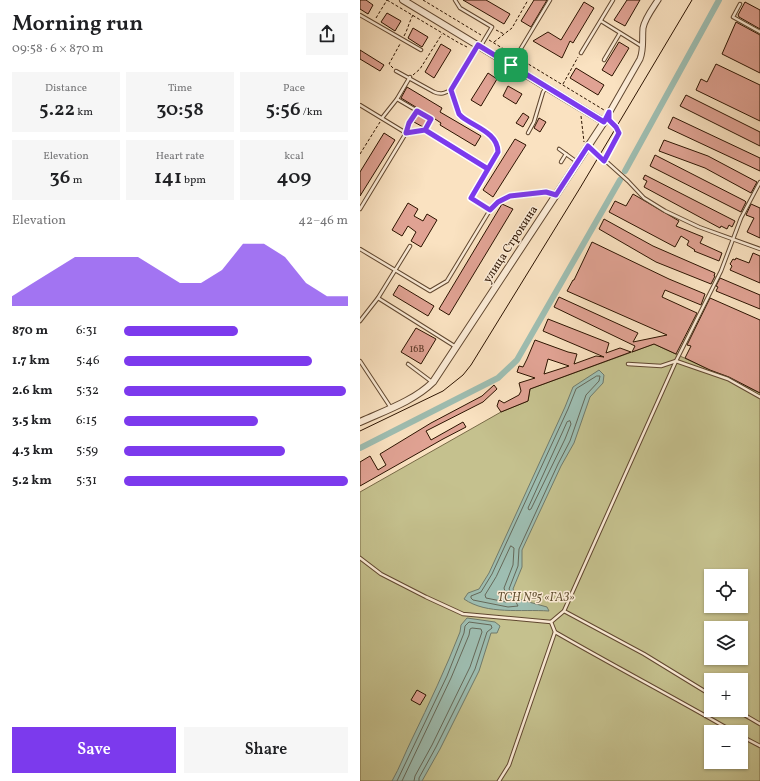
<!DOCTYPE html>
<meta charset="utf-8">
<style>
body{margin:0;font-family:Vollkorn,serif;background:#f6f6f6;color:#202124;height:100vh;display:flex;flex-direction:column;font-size:15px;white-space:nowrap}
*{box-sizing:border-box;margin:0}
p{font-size:13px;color:#757577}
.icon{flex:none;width:22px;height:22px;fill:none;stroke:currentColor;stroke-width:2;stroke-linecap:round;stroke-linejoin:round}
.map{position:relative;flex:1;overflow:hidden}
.details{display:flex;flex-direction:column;background:#fff;width:360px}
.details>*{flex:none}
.controls{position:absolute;left:344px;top:569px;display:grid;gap:8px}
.controls a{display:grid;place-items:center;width:44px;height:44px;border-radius:0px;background:#fff;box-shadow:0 1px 3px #0004;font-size:20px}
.pin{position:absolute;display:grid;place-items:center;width:34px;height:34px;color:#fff;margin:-17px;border-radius:8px;box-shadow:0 2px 6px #0006}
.round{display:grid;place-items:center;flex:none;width:42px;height:42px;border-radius:0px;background:#f6f6f6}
.head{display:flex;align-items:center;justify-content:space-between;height:68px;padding:0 12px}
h1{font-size:22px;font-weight:600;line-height:30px}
.stats{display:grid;grid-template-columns:repeat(3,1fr);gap:6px;height:68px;padding:4px 12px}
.stats div{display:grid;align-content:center;border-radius:0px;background:#f6f6f6;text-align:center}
.stats b{font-size:20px;font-weight:600}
.stats small{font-size:11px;font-weight:400}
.stats p{font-size:11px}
.chart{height:112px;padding:8px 12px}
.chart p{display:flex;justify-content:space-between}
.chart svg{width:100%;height:72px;margin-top:4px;fill:#7c3aed;opacity:.7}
.cta{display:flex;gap:8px;margin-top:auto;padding:8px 12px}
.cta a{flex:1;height:46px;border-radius:0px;background:#7c3aed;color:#fff;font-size:16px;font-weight:600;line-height:46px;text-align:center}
.cta a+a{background:#f6f6f6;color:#202124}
ul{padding:0 12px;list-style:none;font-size:13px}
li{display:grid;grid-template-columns:64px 48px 1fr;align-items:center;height:30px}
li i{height:10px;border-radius:5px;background:#7c3aed}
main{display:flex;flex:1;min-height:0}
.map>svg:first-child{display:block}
.green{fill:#c5c18e;stroke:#786a47;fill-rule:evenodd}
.water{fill:#9ebeb2;stroke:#707a6b}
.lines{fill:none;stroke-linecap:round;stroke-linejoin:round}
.shore{stroke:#656859;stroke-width:1}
.canal{stroke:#9ebeb2;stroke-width:6}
.building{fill:#e0a293;stroke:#2c1300;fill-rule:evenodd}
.service-casing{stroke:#604730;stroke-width:4.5}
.minor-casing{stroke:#604730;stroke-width:7}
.tertiary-casing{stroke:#604730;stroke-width:8}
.path{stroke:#2c1300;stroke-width:1;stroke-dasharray:3 2;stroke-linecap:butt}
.service{stroke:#fcecd7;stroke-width:2.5}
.minor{stroke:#fcecd7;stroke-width:5}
.tertiary{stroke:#fcecd7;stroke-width:6}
.tram{stroke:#2c1300;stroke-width:1}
.route-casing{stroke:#fff;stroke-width:8}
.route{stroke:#7c3aed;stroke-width:5}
.labels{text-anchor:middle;stroke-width:3;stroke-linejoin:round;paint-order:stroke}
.number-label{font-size:10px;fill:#593725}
.street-label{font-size:12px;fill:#2c1300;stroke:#fcecd7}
.park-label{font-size:12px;font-style:italic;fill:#625032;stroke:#fcecd7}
</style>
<main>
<section class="details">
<div class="head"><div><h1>Morning run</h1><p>09:58 · 6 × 870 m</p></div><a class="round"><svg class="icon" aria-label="share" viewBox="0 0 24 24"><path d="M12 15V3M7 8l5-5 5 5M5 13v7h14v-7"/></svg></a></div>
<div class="stats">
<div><p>Distance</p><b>5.22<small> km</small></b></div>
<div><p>Time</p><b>30:58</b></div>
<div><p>Pace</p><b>5:56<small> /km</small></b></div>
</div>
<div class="stats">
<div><p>Elevation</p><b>36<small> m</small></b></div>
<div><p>Heart rate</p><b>141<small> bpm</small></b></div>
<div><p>kcal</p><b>409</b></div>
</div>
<div class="chart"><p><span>Elevation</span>42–46 m</p>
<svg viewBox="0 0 160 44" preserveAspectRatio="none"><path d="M0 44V38L10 30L20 22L30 14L40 14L50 14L60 14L70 22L80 30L90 30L100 22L110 6L120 6L130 14L140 30L150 38L160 38V44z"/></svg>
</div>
<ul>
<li><b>870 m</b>6:31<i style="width:51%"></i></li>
<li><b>1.7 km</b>5:46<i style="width:84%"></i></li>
<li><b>2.6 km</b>5:32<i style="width:99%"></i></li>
<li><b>3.5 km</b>6:15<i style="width:60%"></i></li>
<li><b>4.3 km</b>5:59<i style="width:72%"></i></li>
<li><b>5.2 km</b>5:31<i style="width:100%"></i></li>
</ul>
<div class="cta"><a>Save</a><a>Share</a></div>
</section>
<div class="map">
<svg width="400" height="781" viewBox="0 0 400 781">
<rect width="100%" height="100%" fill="#fae2c1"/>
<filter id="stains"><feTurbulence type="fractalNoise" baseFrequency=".005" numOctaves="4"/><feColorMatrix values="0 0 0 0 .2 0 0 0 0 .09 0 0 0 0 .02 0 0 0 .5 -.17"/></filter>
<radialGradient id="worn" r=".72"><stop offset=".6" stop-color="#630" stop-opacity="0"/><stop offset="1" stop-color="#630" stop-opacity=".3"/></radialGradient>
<!-- green -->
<path class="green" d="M294,344L400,393V781H0V492L141,412L168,401L170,389ZM351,576H381V606H351ZM351,628H381V658H351ZM351,680H381V710H351ZM351,732H381V762H351Z"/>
<!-- water -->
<g class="water">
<path d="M239,370L244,375L243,383L230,397L214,443L201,466L162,550V567L153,589L158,599L187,607L189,611C161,609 127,615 104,599L108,593L119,589L129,573L205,407L213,387Z"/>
<path d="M107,618L135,622L140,626L137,633H131L119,671L80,749L62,781H32C40,767 45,753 52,739C69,704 86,668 100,632L101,625Z"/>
</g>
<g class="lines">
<!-- shore -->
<g class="shore">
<polygon points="237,376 240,376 239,381 226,395 210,441 198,464 159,549 158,566 149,589 158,606 148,607 113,600 111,598 111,596 121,592 132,574 208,409 216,389"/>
<polygon points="210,421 211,424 205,439 171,509 169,510 168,508 203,431 207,422"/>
<polygon points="151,546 154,548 153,565 144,588 148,601 146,602 126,598 125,595 136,577"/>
<polyline points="37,781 87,676 104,633 105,626 109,622 131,625 132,628 127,632 115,669 76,747 59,778 59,781"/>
<polyline points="42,781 91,678 109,635 110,629 112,628 121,629 122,632 110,667 72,745 55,776 54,781"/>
</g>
<!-- canal -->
<g class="canal">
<polyline points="265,171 359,0"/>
<polyline points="0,448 138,378 157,360 260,180"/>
</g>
</g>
<!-- building -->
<g class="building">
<polygon points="0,0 6,0 13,5 8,14 0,9"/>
<polygon points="103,0 126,0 150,14 144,24"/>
<polygon points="174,0 187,0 171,27 161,21"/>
<polygon points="267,0 280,0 265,26 254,20"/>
<polygon points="224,2 234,8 213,43 210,41 202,58 173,41 188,32 201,40"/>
<polygon points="385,2 400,10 400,29 379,17 378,15"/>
<polygon points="27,13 41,21 35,31 21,22"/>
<polygon points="376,22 400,35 400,73 362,54"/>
<polygon points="53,28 68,37 62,47 48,38"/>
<polygon points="259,42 269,48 252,76 242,70"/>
<polygon points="81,44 91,50 74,78 65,72"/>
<polygon points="0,50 24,65 20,71 0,59"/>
<polygon points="356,64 400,85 400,121 336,90 341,79 347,82"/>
<polygon points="216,68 244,85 238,95 210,78"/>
<polygon points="128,73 137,79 121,106 111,100"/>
<polygon points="148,86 162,94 156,104 143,96"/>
<polygon points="47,87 82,108 80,112 121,136 115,146 80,125 81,123 72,117 41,98"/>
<polygon points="326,95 400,132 400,146 320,106"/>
<polygon points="163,113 169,117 163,127 156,123"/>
<polygon points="58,115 67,120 63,127 54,122"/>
<polygon points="313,117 400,158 400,171 308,128"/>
<polygon points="179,118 186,122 180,132 174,128"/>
<polygon points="24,133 35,140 0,196 0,172"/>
<polygon points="155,139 166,145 133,197 123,190"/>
<polygon points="304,140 348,156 397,182 391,193 345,168 299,151"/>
<polygon points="295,155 385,201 386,202 381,212 290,166"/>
<polygon points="285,175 375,221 372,227 369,225 367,229 361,226 360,228 284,187 287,181 283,179"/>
<polygon points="273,194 319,221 316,226 343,237 340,243 362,253 359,261 334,251 335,250 327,245 329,241 321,236 315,247 249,212 255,201 266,206"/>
<polygon points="48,203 58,209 54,216 63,221 67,214 77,220 61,247 51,241 56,232 48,226 42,236 32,230"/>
<polygon points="142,204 153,209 89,315 79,309"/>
<polygon points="391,204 400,208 400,238 387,232 394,218 386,215"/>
<polygon points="244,219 293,246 355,273 354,276 355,276 351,284 296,262 239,229"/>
<polygon points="232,242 309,279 345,294 341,305 305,290 302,297 337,313 316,354 294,344 272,352 275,346 194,307 199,297 278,333 273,342 307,335 207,291 213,280 214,280"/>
<polygon points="393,253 400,256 400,283 370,270 372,266 370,264 373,259 375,260 376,258 389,263"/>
<polygon points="360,278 400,295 400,309 356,291 358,287 356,286"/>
<polygon points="39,285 74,306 68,316 33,295"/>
<polygon points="350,298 400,320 400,393 369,377 350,370 325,358 331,346 327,345"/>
<path d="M188,319L249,343L246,353L260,348L271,352L170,389L168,401L141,412L137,406L139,400L144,403L159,395L161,391L159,383L175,378L157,372L159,366L163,367L167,359L175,340L208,352L217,354L214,364L236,356L244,357L183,331ZM188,359L209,366L184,374Z"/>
<polygon points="56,328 76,339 61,364 41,352"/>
<polygon points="134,385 137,389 123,402 66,431 71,440 103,422 106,427 83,439 0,486 0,462 10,456 18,470 26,465 20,454 71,423 122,396"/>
<polygon points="57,690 66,695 60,705 51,700"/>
</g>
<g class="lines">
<defs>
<g id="service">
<polyline points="95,0 100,8 132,27 120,47"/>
<polyline points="380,4 373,17 400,32"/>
<polyline points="0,15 61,50"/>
<polyline points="241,21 283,47"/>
<polyline points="221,53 253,0"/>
<polyline points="244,60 260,33"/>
<polyline points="151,65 190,0"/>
<path d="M36,71L74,92C81,95 85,93 91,90L118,45"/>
<polyline points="91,90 99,114 102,117 128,133 137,145 136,156 111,198 130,210"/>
<polyline points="37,99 71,119 65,130"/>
<polyline points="0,105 46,133 0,209"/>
<polyline points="57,111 49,123 46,133 65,130 129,169"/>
<polyline points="22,118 37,99 50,77"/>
<polyline points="168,133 174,122 183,92 186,88"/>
<polyline points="229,146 268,181 284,198 305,211 339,227 400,249"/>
<polyline points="199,149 217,162"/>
<polyline points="201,162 206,154"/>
<polyline points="50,246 18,298 96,347"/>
<path d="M0,249L70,291L87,281L130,210C142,194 178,189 195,195"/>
<polyline points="0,321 18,298"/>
<polyline points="0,361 31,408"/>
<polyline points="48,364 72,382"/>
<polyline points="268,364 301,366 316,361 368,379 400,397"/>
<polyline points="0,558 21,574 66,597 103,614 191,622"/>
<polyline points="204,611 284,654 351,695"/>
<path d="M195,632C254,666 315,698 374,732"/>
<polyline points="376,710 400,724"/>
<polyline points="381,736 400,746"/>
<polyline points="139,781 149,765 195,632 191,622 204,611 316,361 361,271 381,218 400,182"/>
</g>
<path id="minor" d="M244,122L280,59C284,49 282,39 283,28C285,18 293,8 298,0"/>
<path id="tertiary" d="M0,422C24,411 54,401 73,382L244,122L43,0"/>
</defs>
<!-- service casing -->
<use href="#service" class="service-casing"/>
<!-- minor casing -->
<use href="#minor" class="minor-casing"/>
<!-- tertiary casing -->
<use href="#tertiary" class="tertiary-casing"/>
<!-- path -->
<g class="path">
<polyline points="27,0 99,43 107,47"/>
<polyline points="63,0 121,35"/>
<polyline points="16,18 27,0"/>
<polyline points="136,30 144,34"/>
<path d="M44,36C48,29 49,22 53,15"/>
<polyline points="129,40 152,54"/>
<polyline points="134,42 152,28 168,0"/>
<polyline points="160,59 244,110"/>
<polyline points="33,68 29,64 40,44"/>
<polyline points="53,75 60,69 82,34"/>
<polyline points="203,84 218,57"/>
<polyline points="221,116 224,142"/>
<polyline points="0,154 20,122"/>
<polyline points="246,157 259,133 256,127 251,122"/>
</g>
<!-- service -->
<use href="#service" class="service"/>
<!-- minor -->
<use href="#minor" class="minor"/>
<!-- tertiary -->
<use href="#tertiary" class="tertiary"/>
<!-- tram -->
<polyline class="tram" points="0,431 83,391 103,375 111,365 220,188 332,0"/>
</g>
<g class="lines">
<defs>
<path id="route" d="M151,65L118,45L91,90L99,114L102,117C115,127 138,133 138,152L128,169L65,130L46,133L49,123L57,111L71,119L65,130L128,169L111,198L130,210L138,202L150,196L186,192L196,195L228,146L244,161L259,133L256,127L249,120V112L244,122L151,65"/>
</defs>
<!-- route casing -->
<use href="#route" class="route-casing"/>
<!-- route -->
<use href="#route" class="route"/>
</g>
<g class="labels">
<!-- number labels -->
<g class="number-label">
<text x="57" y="352">16В</text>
</g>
<!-- street labels -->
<g class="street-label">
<text transform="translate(150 244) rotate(-57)" y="4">улица Строкина</text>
</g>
<!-- park labels -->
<g class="park-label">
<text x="176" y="601">ТСН №5 «ГАЗ»</text>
</g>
</g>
<rect width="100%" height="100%" filter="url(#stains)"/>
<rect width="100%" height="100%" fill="url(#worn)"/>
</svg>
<div class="controls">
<a><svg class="icon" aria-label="locate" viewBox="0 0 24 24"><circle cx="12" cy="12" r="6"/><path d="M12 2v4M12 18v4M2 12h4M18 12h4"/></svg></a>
<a><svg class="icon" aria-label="layers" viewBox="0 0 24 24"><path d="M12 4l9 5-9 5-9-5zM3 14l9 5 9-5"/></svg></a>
<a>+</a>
<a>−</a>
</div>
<div class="pin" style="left:151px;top:65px;background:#1e9e55"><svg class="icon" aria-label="arrive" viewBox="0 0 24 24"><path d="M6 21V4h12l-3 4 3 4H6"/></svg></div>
</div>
</main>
